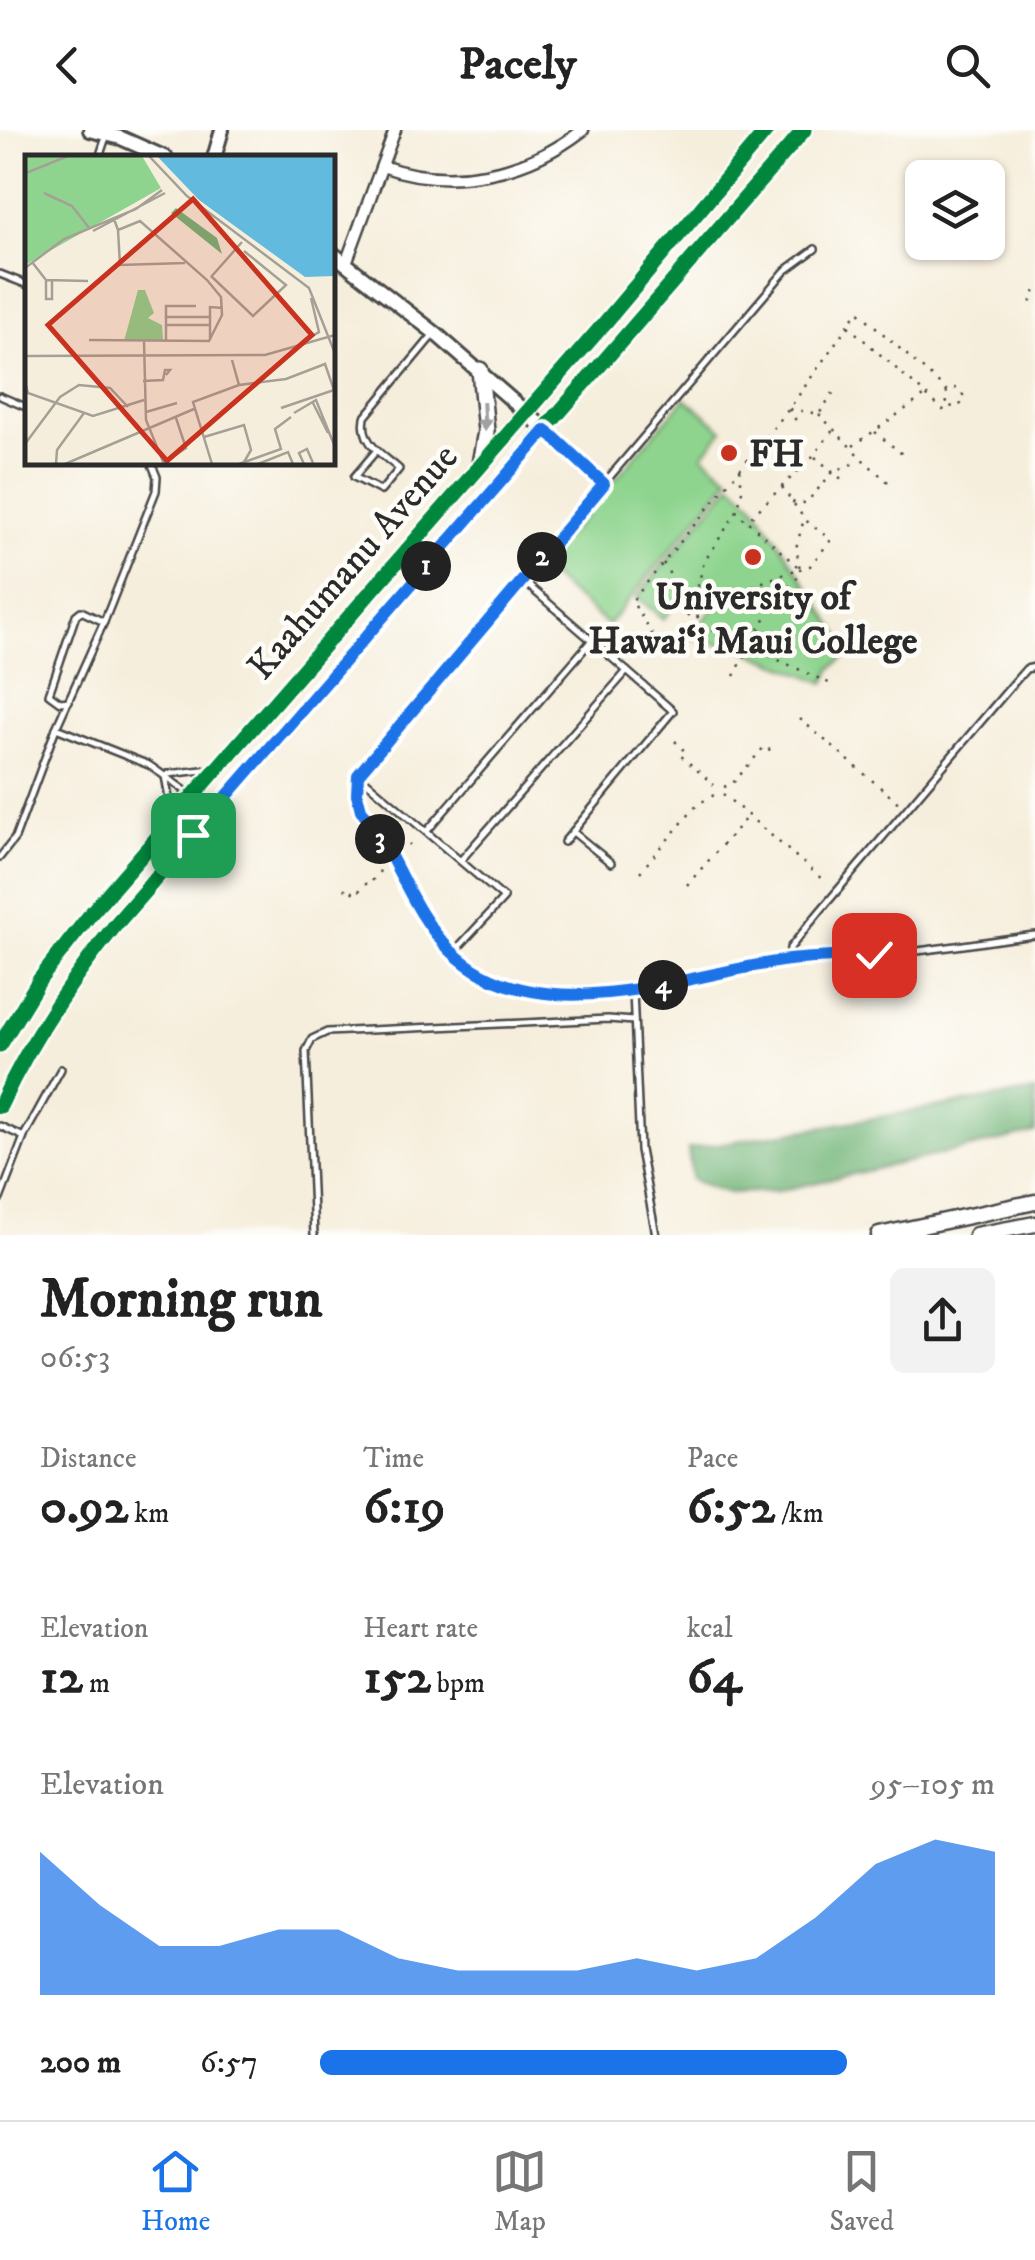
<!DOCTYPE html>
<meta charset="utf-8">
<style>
body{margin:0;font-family:"IM FELL DW Pica",serif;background:#f2f2f2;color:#222;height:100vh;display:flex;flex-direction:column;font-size:38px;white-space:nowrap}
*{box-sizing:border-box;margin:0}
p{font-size:32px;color:#767676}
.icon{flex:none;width:55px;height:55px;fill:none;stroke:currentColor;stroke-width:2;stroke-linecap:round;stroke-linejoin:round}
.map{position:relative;height:1105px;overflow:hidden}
.details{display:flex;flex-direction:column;background:#fff;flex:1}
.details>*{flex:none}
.tools{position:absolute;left:905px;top:30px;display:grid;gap:20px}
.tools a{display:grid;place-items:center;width:100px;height:100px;border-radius:15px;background:#fff;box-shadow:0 2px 8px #0004;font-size:50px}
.pin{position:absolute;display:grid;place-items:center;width:85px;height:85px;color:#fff;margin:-42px;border-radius:20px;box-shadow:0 5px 15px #0006}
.km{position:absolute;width:50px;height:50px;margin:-25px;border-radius:50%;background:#222;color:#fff;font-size:28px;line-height:50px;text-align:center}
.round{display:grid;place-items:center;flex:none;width:105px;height:105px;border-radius:15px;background:#f2f2f2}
.headline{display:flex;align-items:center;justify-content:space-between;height:170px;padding:0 40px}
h1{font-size:55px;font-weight:700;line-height:75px}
.stats{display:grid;grid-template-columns:repeat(3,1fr);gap:15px;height:170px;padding:10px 40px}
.stats div{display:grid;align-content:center}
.stats b{font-size:50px;font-weight:700}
.stats small{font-size:28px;font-weight:400}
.stats p{font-size:28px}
.chart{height:280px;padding:20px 40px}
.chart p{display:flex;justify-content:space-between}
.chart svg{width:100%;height:180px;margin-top:10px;fill:#1a73e8;opacity:.7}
ul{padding:0 40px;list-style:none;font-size:32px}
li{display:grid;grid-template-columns:160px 120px 1fr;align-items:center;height:75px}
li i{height:25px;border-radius:12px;background:#1a73e8}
header{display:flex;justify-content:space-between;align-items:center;height:130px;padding:0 40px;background:#fff;font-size:45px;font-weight:700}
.tab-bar{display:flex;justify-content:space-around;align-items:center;height:140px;border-top:2px solid #e0e0e0;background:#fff;font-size:28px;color:#767676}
.tab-bar a{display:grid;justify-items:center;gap:5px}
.tab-bar .current{color:#1a73e8}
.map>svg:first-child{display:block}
.green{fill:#8ed48e;stroke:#5c805c;stroke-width:2.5}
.forest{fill:#72b679;stroke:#4e7052;stroke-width:2.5}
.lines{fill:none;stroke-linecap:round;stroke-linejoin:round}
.service-casing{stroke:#494846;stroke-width:10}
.minor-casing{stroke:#494846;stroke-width:15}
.tertiary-casing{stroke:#494846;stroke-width:18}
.secondary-casing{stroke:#494846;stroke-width:19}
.primary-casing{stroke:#494846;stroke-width:20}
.path{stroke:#494846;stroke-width:2.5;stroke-dasharray:2.5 8;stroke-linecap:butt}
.service{stroke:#fff;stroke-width:5}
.minor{stroke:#fff;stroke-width:10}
.tertiary{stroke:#fff;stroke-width:12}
.secondary{stroke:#fff;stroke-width:14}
.primary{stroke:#fff;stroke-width:15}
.cycleway-casing{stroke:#fdfcf7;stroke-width:21}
.cycleway{stroke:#00873e;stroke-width:15}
.oneway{fill:#a0a0a0}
.route-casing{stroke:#fff;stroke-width:20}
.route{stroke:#1a73e8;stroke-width:12}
.poi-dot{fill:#c8321e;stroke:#fdfcf7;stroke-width:4}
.labels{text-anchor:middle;stroke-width:9;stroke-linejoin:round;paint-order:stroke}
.poi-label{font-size:38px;font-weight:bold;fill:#2b2b2b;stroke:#fdfcf7;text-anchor:start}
.street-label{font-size:38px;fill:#2b2b2b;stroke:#fdfcf7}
.inset-road{fill:none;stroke:#a5a095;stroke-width:2.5}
.view{fill:#c8321e;fill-opacity:0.15;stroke:#c8321e;stroke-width:5}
.inset-edge{fill:none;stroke:#2b2b2b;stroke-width:5}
</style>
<header><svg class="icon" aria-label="back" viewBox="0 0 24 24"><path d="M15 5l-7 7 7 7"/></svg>Pacely<svg class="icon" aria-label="search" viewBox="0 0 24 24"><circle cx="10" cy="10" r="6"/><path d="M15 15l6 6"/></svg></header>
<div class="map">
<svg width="1035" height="1105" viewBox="0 0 1035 1105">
<rect width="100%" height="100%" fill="#fdfcf7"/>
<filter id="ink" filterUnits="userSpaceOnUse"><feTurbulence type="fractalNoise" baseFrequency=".01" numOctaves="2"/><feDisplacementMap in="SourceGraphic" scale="20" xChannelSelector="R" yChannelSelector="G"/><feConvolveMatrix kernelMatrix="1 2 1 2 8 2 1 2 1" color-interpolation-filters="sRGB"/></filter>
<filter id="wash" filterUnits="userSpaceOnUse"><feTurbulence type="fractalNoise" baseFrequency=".0048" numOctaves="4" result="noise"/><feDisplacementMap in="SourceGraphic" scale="40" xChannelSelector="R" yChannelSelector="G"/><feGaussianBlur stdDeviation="2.25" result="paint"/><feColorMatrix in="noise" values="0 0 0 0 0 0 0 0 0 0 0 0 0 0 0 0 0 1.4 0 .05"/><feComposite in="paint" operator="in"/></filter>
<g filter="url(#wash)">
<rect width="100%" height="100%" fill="#f6eedc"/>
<!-- green -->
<g class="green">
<polygon points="685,268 723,300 703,325 730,348 608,495 539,438"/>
<polygon points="732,353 753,373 851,522 832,538 825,553 742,519 689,507 714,478 690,458 663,489 637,467"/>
</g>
<!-- forest -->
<polygon class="forest" points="1035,961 1035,1003 778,1061 728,1063 692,1050 688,1019"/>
</g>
<g filter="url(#ink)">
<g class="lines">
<defs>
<g id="service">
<polyline points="99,28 106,7"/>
<path d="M815,119L785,141L366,633C343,670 376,701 393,734C484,924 623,856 787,831C821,826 858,827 892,824C940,819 987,811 1035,805"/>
<polyline points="0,144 28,155"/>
<polyline points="0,266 28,278"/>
<polyline points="548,302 604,354"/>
<path d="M377,320L354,347L381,361L399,339C382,324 360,313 365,287L433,205"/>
<polyline points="522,450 673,581 564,712"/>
<polyline points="69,571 60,572 49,564 76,485 81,481 104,492"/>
<polyline points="56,598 104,492 156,361 157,347 151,332"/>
<polyline points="168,644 211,639"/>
<polyline points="359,645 504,768 453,823"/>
<polyline points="165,690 169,668 165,646"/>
<polyline points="427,701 592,510"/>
<polyline points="573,702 611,733"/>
<polyline points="0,727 15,708 56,598 149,635 190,664"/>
<polyline points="461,730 627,541"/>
<polyline points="789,829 790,818 820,781 1012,555 1026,539 1035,537"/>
<polyline points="633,861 640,1020 656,1105"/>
<polyline points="0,996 24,1007 0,1069"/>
<polyline points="24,1006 61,939"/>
<polyline points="314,1105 306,921 312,909 327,902 608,889 634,891"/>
</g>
<g id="minor">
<path d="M382,36C450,60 525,45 583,0"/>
<polyline points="346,133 395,0"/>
</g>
<g id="tertiary">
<polyline points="90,0 121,8 166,28"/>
<polyline points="214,28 222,0"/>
<polyline points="332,123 435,203 546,300"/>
</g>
<g id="secondary">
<polyline points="879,1105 1035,1072"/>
<polyline points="976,1105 1035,1094"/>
</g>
<g id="primary">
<polyline points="480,240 486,301 480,334"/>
<polyline points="0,915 40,849 93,781 603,195 767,0"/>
<path d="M0,976C31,909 71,850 117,793L804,0"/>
</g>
</defs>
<!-- service casing -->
<use href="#service" class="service-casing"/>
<!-- minor casing -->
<use href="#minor" class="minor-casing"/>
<!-- tertiary casing -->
<use href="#tertiary" class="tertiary-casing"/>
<!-- secondary casing -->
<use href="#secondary" class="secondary-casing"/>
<!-- primary casing -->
<use href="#primary" class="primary-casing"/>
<!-- path -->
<g class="path">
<polyline points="1035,161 1030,170 1035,177"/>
<polyline points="848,196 943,280 948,275 955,278 961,274 964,267 961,261 955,258 947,261 945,269 948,275"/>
<polyline points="789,279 798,294"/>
<polyline points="790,279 819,284 833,263"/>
<polyline points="819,284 862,329 888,352"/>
<polyline points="875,302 907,328"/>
<polyline points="853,316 924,266"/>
<polyline points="815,327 833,342 859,331"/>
<polyline points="740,339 742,363 736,383 746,390"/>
<polyline points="782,357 803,387"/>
<polyline points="792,372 806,373 833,342 844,351"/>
<polyline points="663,433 668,439 672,458 686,469"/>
<polyline points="797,436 747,391 813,326 834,299"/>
<polyline points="695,467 704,432 736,383"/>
<circle cx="694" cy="477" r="10"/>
<polyline points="703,474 798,439"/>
<polyline points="697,486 702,495 831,554"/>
<polyline points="658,514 632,471 789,279 858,181 947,261"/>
<polyline points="734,546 769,481 800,444 800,439 810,436 831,410 804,389 796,418 800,439"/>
<polyline points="800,589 901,675"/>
<polyline points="675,611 683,619 679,624 714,655"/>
<polyline points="724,657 733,653 765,616 771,621"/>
<polyline points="723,664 822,749"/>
<polyline points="393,716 401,708 410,715"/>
<polyline points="640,742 698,674 714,665"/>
<polyline points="687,755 747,687"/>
<polyline points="344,760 347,757 356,765 365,753 368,756 384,736"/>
</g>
<!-- service -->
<use href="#service" class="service"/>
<!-- minor -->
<use href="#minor" class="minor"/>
<!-- tertiary -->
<use href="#tertiary" class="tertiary"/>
<!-- secondary -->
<use href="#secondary" class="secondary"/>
<!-- primary -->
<use href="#primary" class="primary"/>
<defs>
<g id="cycleway">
<polyline points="0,915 40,849 93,781 603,195 767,0"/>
<path d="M0,976C31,909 71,850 117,793L804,0"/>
</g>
</defs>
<!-- cycleway casing -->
<use href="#cycleway" class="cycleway-casing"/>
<!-- cycleway -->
<use href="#cycleway" class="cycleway"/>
</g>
<!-- one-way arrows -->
<defs><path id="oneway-solid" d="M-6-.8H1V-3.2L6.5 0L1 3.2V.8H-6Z" transform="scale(2.5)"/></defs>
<use class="oneway" href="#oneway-solid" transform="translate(484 287) rotate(87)"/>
</g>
<g class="lines" filter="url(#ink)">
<defs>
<path id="route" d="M193,705L546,300L604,354L358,645L357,664L361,680C397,722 407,777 451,821C538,906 687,843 789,830C817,827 846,827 874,825"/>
</defs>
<!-- route casing -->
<use href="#route" class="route-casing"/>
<!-- route -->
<use href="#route" class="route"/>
</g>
<!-- markers -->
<g class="poi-dot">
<circle cx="729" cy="323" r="10"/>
<circle cx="753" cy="427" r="10"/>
</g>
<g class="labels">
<!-- poi labels -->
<g class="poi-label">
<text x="749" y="336">FH</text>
<text x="753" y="479" text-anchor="middle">University of<tspan x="753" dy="44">Hawai‘i Maui College</tspan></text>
</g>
<!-- street labels -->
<g class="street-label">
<text transform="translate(352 431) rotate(-49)" y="13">Kaahumanu Avenue</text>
</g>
</g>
<!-- overview -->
<g transform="translate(25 25)">
<rect width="310" height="310" fill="#f6eedc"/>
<path d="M0,1H117L136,33L0,110ZM113,135H120L129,158L123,163L137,170L138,185L99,186Z" fill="#8ed48e"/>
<path d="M151,53L192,83L197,99L146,58Z" fill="#72b679"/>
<path d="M132,1H310V121L280,122L174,45Z" fill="#62bbdf"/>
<path class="inset-road" d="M124,1L162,41L284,133L309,196M1,18L43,1M19,38L47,51L65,74M0,50L1,18M93,75L95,110L160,108M68,76L140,38M7,107L21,125L63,126M0,113L39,84L111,54L137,35M186,121L228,161L261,130L219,96M186,122L217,87M21,125V144H27V125M141,162H185M141,170H185M64,185L184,186L197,160L196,142L182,125L115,66L93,75L89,64M185,185V152L198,153M119,186L121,265L139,309M141,186V151H171M278,186L294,177L286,143M0,201L240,200L310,180M207,205L214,230L261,224L300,209L310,238M118,226L138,225L140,215H145L141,220M0,227L3,238L68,261L119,245M287,246L303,278M256,253L309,235M121,257L152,248M269,258L291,245L310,292M179,282L219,270L226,295L219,307M0,289L35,242L54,230L85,233L103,252M140,307L161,293L151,263M31,309L32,295L59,258M40,309L169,254M187,309L168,247L214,230M214,309L256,294L250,274L266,262M233,309L263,297L268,309M279,309L274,298L282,294L288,308"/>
<path class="view" d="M168,44L287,180L142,306L23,170Z"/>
<rect width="310" height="310" class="inset-edge"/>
</g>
</svg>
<div class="tools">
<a><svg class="icon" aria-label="layers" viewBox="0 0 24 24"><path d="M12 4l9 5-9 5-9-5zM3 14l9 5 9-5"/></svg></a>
</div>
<div class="pin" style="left:193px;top:705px;background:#1e9e55"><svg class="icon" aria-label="arrive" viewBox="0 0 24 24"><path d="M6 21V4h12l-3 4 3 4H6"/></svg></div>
<div class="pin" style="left:874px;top:825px;background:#d93025"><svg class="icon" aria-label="check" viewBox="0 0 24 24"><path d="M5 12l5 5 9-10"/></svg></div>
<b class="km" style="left:426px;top:436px">1</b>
<b class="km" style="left:542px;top:427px">2</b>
<b class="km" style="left:380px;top:709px">3</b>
<b class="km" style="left:663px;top:855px">4</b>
</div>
<section class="details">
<div class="headline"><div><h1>Morning run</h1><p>06:53</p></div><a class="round"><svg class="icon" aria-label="share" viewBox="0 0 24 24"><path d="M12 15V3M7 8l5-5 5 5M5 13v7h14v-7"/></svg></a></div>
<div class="stats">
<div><p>Distance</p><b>0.92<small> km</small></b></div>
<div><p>Time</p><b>6:19</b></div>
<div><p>Pace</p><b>6:52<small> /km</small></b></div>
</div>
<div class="stats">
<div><p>Elevation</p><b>12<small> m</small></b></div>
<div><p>Heart rate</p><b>152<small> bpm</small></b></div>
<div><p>kcal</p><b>64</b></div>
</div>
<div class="chart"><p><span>Elevation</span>95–105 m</p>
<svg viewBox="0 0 160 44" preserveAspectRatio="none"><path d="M0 44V9L10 22L20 32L30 32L40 28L50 28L60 35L70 38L80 38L90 38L100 35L110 38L120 35L130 25L140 12L150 6L160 9V44z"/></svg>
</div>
<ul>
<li><b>200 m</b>6:57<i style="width:78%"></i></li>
</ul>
</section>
<nav class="tab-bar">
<a class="current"><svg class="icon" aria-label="home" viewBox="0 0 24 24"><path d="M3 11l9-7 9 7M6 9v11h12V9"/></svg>Home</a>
<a><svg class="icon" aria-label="map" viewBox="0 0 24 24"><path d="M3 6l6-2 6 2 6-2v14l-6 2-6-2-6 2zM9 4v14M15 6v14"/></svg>Map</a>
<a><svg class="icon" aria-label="saved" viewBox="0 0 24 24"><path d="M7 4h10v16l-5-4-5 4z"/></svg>Saved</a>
</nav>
